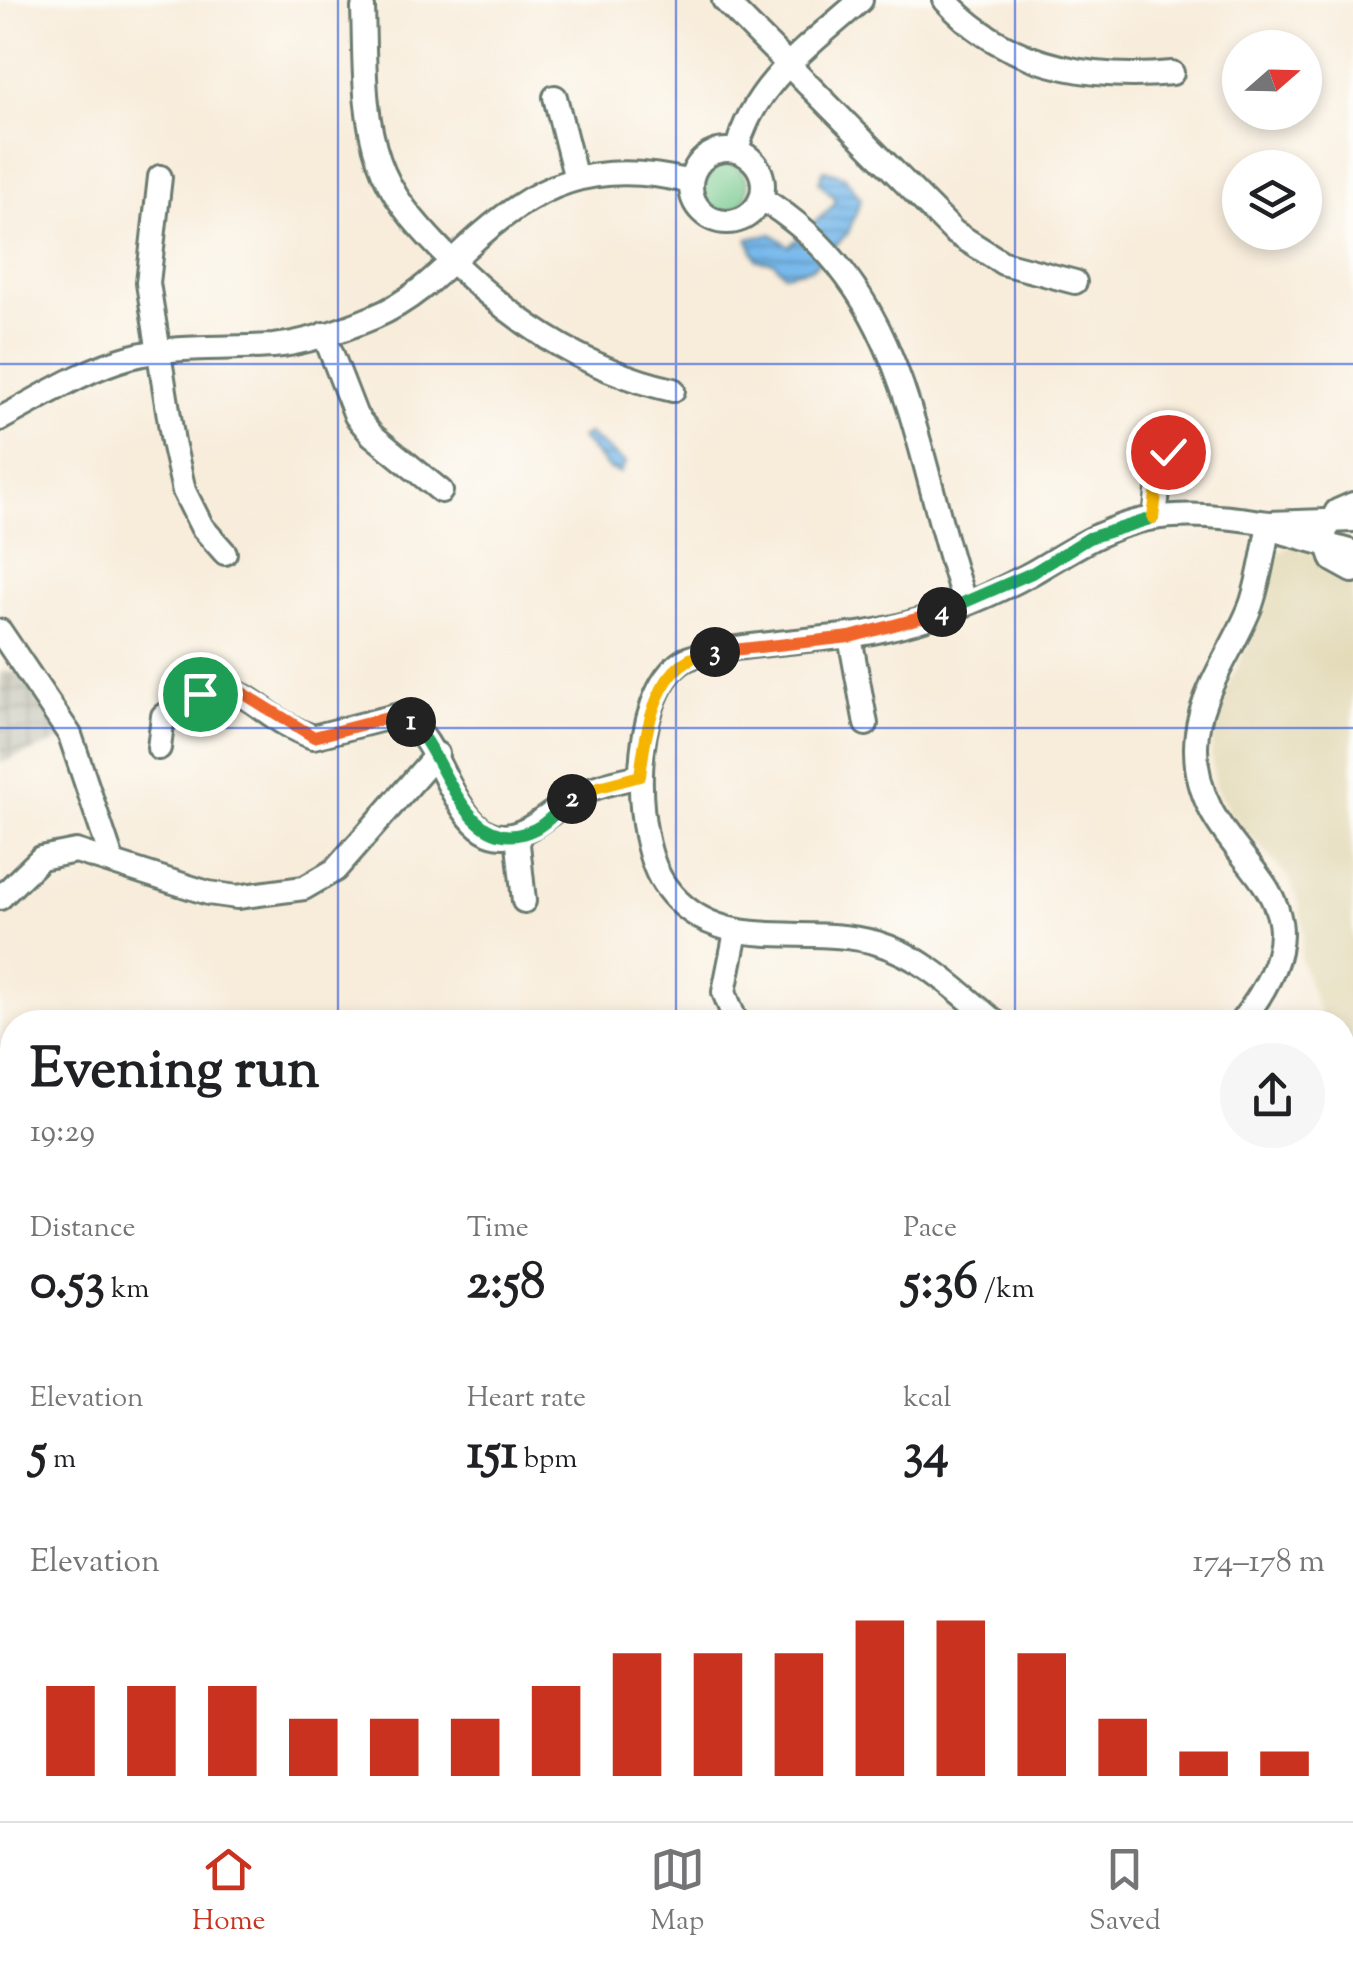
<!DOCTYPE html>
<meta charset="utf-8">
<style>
body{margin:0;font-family:"Sorts Mill Goudy",serif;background:#f6f6f6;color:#202124;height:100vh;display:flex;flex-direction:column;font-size:38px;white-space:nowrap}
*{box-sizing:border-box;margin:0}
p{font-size:32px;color:#757577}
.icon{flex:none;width:55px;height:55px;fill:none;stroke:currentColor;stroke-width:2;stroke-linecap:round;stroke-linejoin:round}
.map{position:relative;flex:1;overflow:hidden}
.drawer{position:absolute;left:0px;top:1010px;width:1355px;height:812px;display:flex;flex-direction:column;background:#fff;border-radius:40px 40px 0 0;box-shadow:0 5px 15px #0003}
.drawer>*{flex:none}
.needle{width:65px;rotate:70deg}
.fabs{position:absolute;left:1222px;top:30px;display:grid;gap:20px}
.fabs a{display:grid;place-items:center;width:100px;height:100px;border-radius:50%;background:#fff;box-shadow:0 5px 15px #0003;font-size:50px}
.pin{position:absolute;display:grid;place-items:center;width:85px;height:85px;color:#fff;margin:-42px;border:5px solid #fff;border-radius:50%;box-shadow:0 2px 10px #0007}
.km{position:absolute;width:50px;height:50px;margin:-25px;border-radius:50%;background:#222;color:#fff;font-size:28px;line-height:50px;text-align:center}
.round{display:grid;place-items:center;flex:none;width:105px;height:105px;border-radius:52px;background:#f6f6f6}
.headline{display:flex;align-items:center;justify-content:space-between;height:170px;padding:0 30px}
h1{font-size:55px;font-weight:700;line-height:75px}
.stats{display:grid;grid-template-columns:repeat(3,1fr);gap:15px;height:170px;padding:10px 30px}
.stats div{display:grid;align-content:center}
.stats b{font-size:50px;font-weight:700}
.stats small{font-size:28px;font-weight:400}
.stats p{font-size:28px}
.chart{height:280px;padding:20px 30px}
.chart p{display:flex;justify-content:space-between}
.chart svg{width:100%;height:180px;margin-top:10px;stroke:#c8321e;stroke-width:6}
.menu{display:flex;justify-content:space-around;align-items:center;height:140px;border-top:2px solid #e0e0e0;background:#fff;font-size:28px;color:#757577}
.menu a{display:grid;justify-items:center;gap:5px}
.menu .current{color:#c8321e}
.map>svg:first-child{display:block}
.built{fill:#e4dbba}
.industrial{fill:url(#industrial-grid)}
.green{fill:#74c98d;stroke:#4a8360;stroke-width:2.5}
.water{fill:url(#water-rules);stroke:#4c7b90;stroke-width:2.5}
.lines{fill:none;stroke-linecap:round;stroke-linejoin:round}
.minor-casing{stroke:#6b7a6e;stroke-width:28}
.minor{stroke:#fff;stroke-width:22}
.split-1-casing{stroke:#fff;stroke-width:20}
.split-2-casing{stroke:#fff;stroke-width:20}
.split-3-casing{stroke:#fff;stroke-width:20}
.split-4-casing{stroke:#fff;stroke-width:20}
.split-5-casing{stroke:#fff;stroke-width:20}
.split-6-casing{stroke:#fff;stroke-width:20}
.split-1{stroke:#f0652b;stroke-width:12}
.split-2{stroke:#22a559;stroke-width:12}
.split-3{stroke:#f5b400;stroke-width:12}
.split-4{stroke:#f0652b;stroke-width:12}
.split-5{stroke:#22a559;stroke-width:12}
.split-6{stroke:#f5b400;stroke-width:12}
.grid{fill:none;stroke:#1d4ed8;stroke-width:2.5;stroke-opacity:0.55}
</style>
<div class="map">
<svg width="1353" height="1821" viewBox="0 0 1353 1821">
<defs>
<pattern id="industrial-grid" width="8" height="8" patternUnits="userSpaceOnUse" patternTransform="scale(2.5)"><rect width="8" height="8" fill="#c6c5b8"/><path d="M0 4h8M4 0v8" fill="none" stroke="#a0a196"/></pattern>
<pattern id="water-rules" width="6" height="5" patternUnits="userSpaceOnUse" patternTransform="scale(2.5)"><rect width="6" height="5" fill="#78b9ec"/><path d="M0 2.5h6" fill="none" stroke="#6298c0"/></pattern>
</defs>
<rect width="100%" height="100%" fill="#fdfcf7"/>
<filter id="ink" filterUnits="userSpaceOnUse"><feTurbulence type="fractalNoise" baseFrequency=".01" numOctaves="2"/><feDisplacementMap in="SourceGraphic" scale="20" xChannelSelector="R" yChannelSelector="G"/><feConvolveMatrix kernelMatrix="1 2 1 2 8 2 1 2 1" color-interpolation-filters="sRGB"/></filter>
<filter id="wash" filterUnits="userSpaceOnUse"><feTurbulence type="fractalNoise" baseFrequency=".0048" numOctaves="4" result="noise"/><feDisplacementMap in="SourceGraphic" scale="40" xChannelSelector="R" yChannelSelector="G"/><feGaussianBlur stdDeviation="2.25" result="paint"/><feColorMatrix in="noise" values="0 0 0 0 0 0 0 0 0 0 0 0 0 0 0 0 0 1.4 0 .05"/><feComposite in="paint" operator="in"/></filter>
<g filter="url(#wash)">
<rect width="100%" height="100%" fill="#f8ecda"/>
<!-- built -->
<polygon class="built" points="1291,545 1314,554 1337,576 1353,580 1353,1106 1343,1077 1342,1022 1323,1022 1300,958 1303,931 1299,903 1288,877 1228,811 1215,783 1211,754 1218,707 1263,613 1278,554"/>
<!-- industrial -->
<polygon class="industrial" points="0,672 20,673 66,739 0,763"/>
<!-- green -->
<circle class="green" cx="724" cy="187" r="24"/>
<!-- water -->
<g class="water">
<polygon points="824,170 844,176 861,199 848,233 812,268 784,274 774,262 757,260 748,239 772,234 789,246 834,205 836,199 819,182"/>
<polygon points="588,434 625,463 620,473 610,470 581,438"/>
</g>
</g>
<g filter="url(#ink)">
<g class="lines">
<defs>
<g id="minor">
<polyline points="724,0 954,232 1003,263 1075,282"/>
<path d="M945,0C1005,66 1087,81 1172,73"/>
<path d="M363,8C365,58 362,113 379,161C391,196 415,223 440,249C506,317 580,369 673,390"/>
<polyline points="555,97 576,179"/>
<circle cx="727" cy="186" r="36"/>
<path d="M737,150C752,84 813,43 861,0"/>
<polyline points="160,177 148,283 173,442 184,491 202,527 225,553"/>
<path d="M762,199C910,289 913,455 965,603"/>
<polyline points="324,334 356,416 372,435 441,491"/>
<path d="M0,419C42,397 83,370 130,357C176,345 225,349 273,346C307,343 343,330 374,317C410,302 437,276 465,249C536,183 593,158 691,182"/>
<polyline points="1353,504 1337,511 1324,534 1333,560 1353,571"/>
<polyline points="1155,518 1161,463"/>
<polyline points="1269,523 1278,531 1353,552"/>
<polyline points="1269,523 1353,520"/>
<polyline points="0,631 70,735 112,860"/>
<polyline points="850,637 866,724"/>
<path d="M159,748L163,716C242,657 246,714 313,737L403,714C438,747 439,774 464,810C502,866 541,817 575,797C595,785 618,781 640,776"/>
<polyline points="517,835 524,901"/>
<polyline points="0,898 41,858 76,851 208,893 237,897 304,888 335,870 437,754"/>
<polyline points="736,1022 724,992 736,932"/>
<path d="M995,1022C959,992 924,957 877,943C805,922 718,958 666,887C631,840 629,696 683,661C708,645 836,640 877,631C930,620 985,599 1032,573C1070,551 1104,527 1148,519C1188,512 1229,517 1269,523C1264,550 1260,579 1251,605C1233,652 1196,695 1196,747C1194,871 1353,880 1241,1022"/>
</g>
</defs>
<!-- minor casing -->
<use href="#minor" class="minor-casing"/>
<!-- minor -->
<use href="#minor" class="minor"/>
</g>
</g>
<g class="lines" filter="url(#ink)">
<defs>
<polyline id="split-1" points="200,694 238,690 314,737 403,714 411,722"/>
<path id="split-2" d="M411,722C447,756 465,863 535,829C549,822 559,808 572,799"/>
<path id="split-3" d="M572,799L595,788L640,776C646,729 656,656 715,652"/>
<polyline id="split-4" points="715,652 850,637 942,612"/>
<polyline id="split-5" points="942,612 1032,573 1089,538 1153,518"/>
<polyline id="split-6" points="1153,518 1160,463 1167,460 1168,452"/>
</defs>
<!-- split-1 casing -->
<use href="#split-1" class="split-1-casing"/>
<!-- split-2 casing -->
<use href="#split-2" class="split-2-casing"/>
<!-- split-3 casing -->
<use href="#split-3" class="split-3-casing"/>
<!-- split-4 casing -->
<use href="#split-4" class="split-4-casing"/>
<!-- split-5 casing -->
<use href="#split-5" class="split-5-casing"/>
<!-- split-6 casing -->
<use href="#split-6" class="split-6-casing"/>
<!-- split-1 -->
<use href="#split-1" class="split-1"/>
<!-- split-2 -->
<use href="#split-2" class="split-2"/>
<!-- split-3 -->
<use href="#split-3" class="split-3"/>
<!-- split-4 -->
<use href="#split-4" class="split-4"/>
<!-- split-5 -->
<use href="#split-5" class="split-5"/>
<!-- split-6 -->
<use href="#split-6" class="split-6"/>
</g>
<!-- grid -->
<path class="grid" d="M338,0V1022M676,0V1022M1015,0V1022M0,364H1353M0,728H1353M0,1093H12M1342,1093H1353M0,1457H12M1342,1457H1353M338,1810V1821M676,1810V1821M1015,1810V1821"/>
</svg>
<div class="fabs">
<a><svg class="needle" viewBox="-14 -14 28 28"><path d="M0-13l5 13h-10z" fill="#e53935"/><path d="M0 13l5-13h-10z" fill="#757577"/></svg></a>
<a><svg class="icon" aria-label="layers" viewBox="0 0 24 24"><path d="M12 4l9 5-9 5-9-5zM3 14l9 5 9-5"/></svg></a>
</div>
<div class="pin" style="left:200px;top:694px;background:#1e9e55"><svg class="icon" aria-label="arrive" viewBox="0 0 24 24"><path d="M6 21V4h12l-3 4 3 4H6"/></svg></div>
<div class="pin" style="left:1168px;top:452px;background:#d93025"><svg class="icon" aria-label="check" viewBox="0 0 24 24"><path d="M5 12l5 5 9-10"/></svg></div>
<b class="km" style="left:411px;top:722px">1</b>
<b class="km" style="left:572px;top:799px">2</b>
<b class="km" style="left:715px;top:652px">3</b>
<b class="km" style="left:942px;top:612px">4</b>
<section class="drawer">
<div class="headline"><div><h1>Evening run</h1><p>19:29</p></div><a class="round"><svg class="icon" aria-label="share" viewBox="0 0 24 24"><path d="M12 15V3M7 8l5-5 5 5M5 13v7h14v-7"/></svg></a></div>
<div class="stats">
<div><p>Distance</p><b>0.53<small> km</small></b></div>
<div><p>Time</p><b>2:58</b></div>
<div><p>Pace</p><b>5:36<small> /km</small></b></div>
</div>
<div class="stats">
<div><p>Elevation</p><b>5<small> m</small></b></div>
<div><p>Heart rate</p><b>151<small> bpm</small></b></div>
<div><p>kcal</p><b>34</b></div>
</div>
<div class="chart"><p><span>Elevation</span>174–178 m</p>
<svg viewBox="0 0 160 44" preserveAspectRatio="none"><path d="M5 44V22M15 44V22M25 44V22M35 44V30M45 44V30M55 44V30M65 44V22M75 44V14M85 44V14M95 44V14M105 44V6M115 44V6M125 44V14M135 44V30M145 44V38M155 44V38"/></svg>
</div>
</section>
</div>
<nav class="menu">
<a class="current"><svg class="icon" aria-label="home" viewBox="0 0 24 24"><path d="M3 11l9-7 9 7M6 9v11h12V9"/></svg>Home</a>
<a><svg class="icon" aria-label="map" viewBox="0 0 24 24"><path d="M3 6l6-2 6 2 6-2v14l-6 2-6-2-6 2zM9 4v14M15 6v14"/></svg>Map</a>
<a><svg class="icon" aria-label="saved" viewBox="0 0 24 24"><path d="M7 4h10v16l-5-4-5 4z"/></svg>Saved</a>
</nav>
